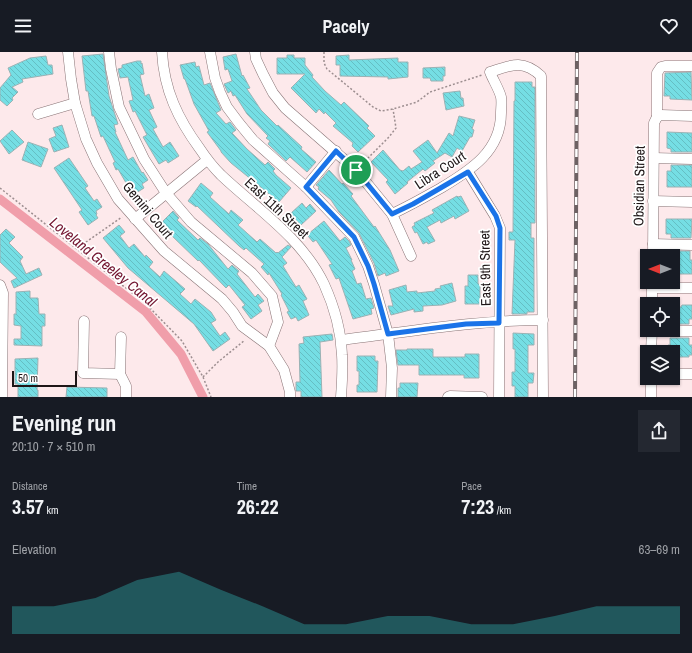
<!DOCTYPE html>
<meta charset="utf-8">
<style>
body{margin:0;font-family:"Archivo Narrow",sans-serif;background:#242831;color:#f1f3f6;height:100vh;display:flex;flex-direction:column;font-size:15px;white-space:nowrap}
*{box-sizing:border-box;margin:0}
p{font-size:13px;color:#9ea1a6}
.icon{flex:none;width:22px;height:22px;fill:none;stroke:currentColor;stroke-width:2;stroke-linecap:round;stroke-linejoin:round}
.map{position:relative;height:345px;overflow:hidden}
.details{display:flex;flex-direction:column;background:#171b24;flex:1}
.details>*{flex:none}
.needle{width:26px;rotate:270deg}
.fabs{position:absolute;left:640px;top:197px;display:grid;gap:8px}
.fabs a{display:grid;place-items:center;width:40px;height:40px;border-radius:0px;background:#171b24;box-shadow:0 1px 3px #0004;font-size:20px}
.scale{position:absolute;left:12px;bottom:10px;width:65px;box-sizing:border-box;padding-left:4px;border:2px solid #1e1617;border-top:0;font-size:11px;line-height:14px;white-space:nowrap;color:#1e1617;-webkit-text-stroke:3px #fff;paint-order:stroke}
.pin{position:absolute;display:grid;place-items:center;width:34px;height:34px;color:#fff;margin:-17px;border:2px solid #fff;border-radius:50%;box-shadow:0 1px 4px #0007}
.round{display:grid;place-items:center;flex:none;width:42px;height:42px;border-radius:0px;background:#242831}
.summary{display:flex;align-items:center;justify-content:space-between;height:68px;padding:0 12px}
h1{font-size:22px;font-weight:700;line-height:30px}
.stats{display:grid;grid-template-columns:repeat(3,1fr);gap:6px;height:68px;padding:4px 12px}
.stats div{display:grid;align-content:center}
.stats b{font-size:20px;font-weight:700}
.stats small{font-size:11px;font-weight:400}
.stats p{font-size:11px}
.chart{height:112px;padding:8px 12px}
.chart p{display:flex;justify-content:space-between}
.chart svg{width:100%;height:72px;margin-top:4px;fill:#267175;opacity:.7}
header{display:flex;justify-content:space-between;align-items:center;height:52px;padding:0 12px;background:#171b24;font-size:18px;font-weight:700}
.map>svg:first-child{display:block}
.lines{fill:none;stroke-linecap:round;stroke-linejoin:round}
.canal{stroke:#f09eaa;stroke-width:9}
.building{fill:url(#building-back-hatch);stroke:#9bb2b4}
.minor-casing{stroke:#897476;stroke-width:11}
.path{stroke:#9d8e90;stroke-width:1.5;stroke-dasharray:2 2;stroke-linecap:butt}
.minor{stroke:#fff;stroke-width:10}
.rail-casing{stroke:#6d6163;stroke-width:4}
.rail{stroke:#fff;stroke-width:2.5;stroke-dasharray:8;stroke-linecap:butt}
.route-casing{stroke:#fff;stroke-width:8}
.route{stroke:#1a73e8;stroke-width:5}
.labels{text-anchor:middle;stroke-width:3.5;stroke-linejoin:round;paint-order:stroke}
.street-label{font-size:14px;fill:#1e1617;stroke:#fff}
.water-label{font-size:15px;font-style:italic;fill:#72142f;stroke:#fff}
</style>
<header><svg class="icon" aria-label="menu" viewBox="0 0 24 24"><path d="M4 6h16M4 12h16M4 18h16"/></svg>Pacely<svg class="icon" aria-label="heart" viewBox="0 0 24 24"><path d="M12 20l-8-8c-3-5 5-10 8-4 3-6 11-1 8 4z"/></svg></header>
<div class="map">
<svg width="692" height="345" viewBox="0 0 692 345">
<defs>
<pattern id="building-back-hatch" width="6" height="6" patternUnits="userSpaceOnUse"><rect width="6" height="6" fill="#75dee4"/><path d="M-1 5l2 2M0 0l6 6M5-1l2 2" fill="none" stroke="#65bec3"/></pattern>
</defs>
<rect width="100%" height="100%" fill="#fde9eb"/>
<g class="lines">
<!-- canal -->
<polyline class="canal" points="0,147 146,260 181,302 203,345"/>
</g>
<!-- building -->
<g class="building">
<polygon points="103,2 109,44 118,72 114,73 116,80 115,80 128,108 133,105 142,121 143,120 148,128 142,132 144,136 133,143 118,117 116,118 113,111 115,110 103,84 101,85 94,64 92,64 88,39 86,39 82,4"/>
<polygon points="236,2 242,24 243,23 250,36 247,37 261,58 277,74 278,73 302,95 301,97 316,110 307,120 290,105 286,109 268,92 270,89 266,86 268,84 247,62 235,43 233,44 231,39 228,41 224,32 232,29 228,17 225,18 223,5"/>
<polygon points="287,3 294,3 294,6 305,6 305,13 313,23 312,25 325,39 341,53 344,50 369,74 367,76 375,84 358,100 352,94 353,91 333,74 336,71 325,60 324,62 319,57 316,61 291,36 305,22 277,22 277,6 287,6"/>
<polygon points="349,3 349,8 398,6 398,10 408,10 408,25 388,27 388,25 340,24 340,13 336,13 336,4"/>
<polygon points="46,4 48,13 52,13 53,22 22,27 23,30 12,35 18,40 12,46 13,48 7,54 0,48 0,36 11,23 8,16 30,6"/>
<polygon points="137,9 141,9 141,12 142,11 144,22 140,23 145,44 149,42 154,56 149,58 157,75 153,77 163,95 170,90 179,104 168,111 166,108 159,112 143,85 147,83 135,59 133,60 129,49 133,48 128,25 120,26 118,17 122,16 122,13"/>
<polygon points="195,10 196,15 199,14 204,33 210,31 221,58 216,61 226,72 230,70 236,78 232,81 247,97 265,113 268,110 275,117 273,119 276,123 291,136 279,150 231,111 221,100 221,99 207,80 209,79 194,52 185,27 184,27 180,13"/>
<polygon points="445,15 445,24 443,24 443,29 431,29 430,26 423,26 423,16"/>
<polygon points="691,20 692,48 670,47 670,44 664,44 665,21"/>
<polygon points="515,30 532,30 532,35 535,35 535,171 531,171 531,186 534,186 534,260 527,260 527,262 512,262 515,188 509,188 509,180 513,180 514,49 515,49"/>
<polygon points="460,39 461,46 463,46 464,54 446,58 443,41"/>
<polygon points="459,64 475,68 472,77 474,78 472,85 470,85 462,99 457,96 452,105 445,101 433,109 435,111 425,119 423,117 407,130 408,131 395,142 386,130 388,128 371,110 383,98 400,118 403,119 409,114 411,117 422,110 413,99 428,88 437,101 449,81 453,84"/>
<polygon points="62,73 69,95 54,100 49,87 56,84 53,76"/>
<polygon points="12,78 24,90 9,102 0,89"/>
<polygon points="667,80 692,81 692,100 671,100 671,97 667,96"/>
<polygon points="28,90 48,97 41,115 22,108"/>
<polygon points="69,106 88,134 85,136 94,149 97,147 102,155 96,159 97,162 96,163 98,166 88,173 79,160 82,158 54,116"/>
<polygon points="671,113 692,113 692,135 667,135 667,119 671,119"/>
<polygon points="329,118 342,132 343,131 353,142 351,144 374,175 375,174 390,198 399,219 386,224 385,221 378,224 374,211 359,181 339,160 331,148 318,137 319,135 316,133"/>
<polygon points="201,131 213,141 210,145 229,162 231,158 243,168 238,173 257,190 260,187 276,201 277,200 278,201 288,193 291,195 282,205 287,211 283,214 296,235 299,233 307,247 303,249 309,263 298,269 296,265 291,267 287,260 289,259 281,243 282,242 269,221 268,223 261,215 264,212 246,196 244,198 239,194 197,154 196,155 188,149"/>
<polygon points="457,144 458,145 461,144 469,159 455,167 454,164 441,171 440,168 427,175 435,189 428,192 427,190 423,192 417,180 415,181 412,175 415,173 414,171 434,161 432,158"/>
<polygon points="302,151 306,156 310,152 316,159 301,173 290,162"/>
<polygon points="173,159 179,166 177,168 198,188 200,186 208,192 228,217 232,213 239,219 237,222 255,245 258,242 264,249 258,253 262,259 251,267 242,255 245,253 229,233 226,236 199,208 198,209 170,182 167,183 162,178 163,177 159,173"/>
<polygon points="666,167 692,167 691,186 671,186 671,182 666,182"/>
<polygon points="324,169 340,189 345,185 349,189 351,193 346,196 352,208 351,208 355,217 352,219 357,232 361,231 366,247 371,246 374,256 371,257 372,262 353,267 339,226 336,227 329,213 332,212 316,188 313,190 308,184 309,183 308,182"/>
<polygon points="119,173 125,180 120,184 129,196 134,192 145,205 146,203 153,210 149,215 160,225 164,219 185,237 180,242 191,252 195,247 211,260 216,268 211,271 220,284 225,280 230,287 213,299 194,272 128,216 103,186"/>
<polygon points="6,177 15,185 9,191 23,205 20,209 26,222 39,216 42,223 14,236 11,229 17,226 0,210 0,183"/>
<polygon points="671,199 690,199 690,208 692,208 692,222 673,222 673,204 671,204"/>
<polygon points="468,223 478,223 478,232 480,232 480,252 465,252 465,234 468,234"/>
<polygon points="452,231 456,249 442,253 423,254 423,259 414,260 414,257 391,263 388,254 393,254 389,238 406,233 407,240 417,239 417,241 435,239 435,237 441,236 440,234"/>
<polygon points="30,239 30,246 38,246 39,262 45,262 45,274 42,274 42,294 14,293 14,287 21,287 21,274 14,273 14,262 16,262 16,240"/>
<polygon points="682,253 692,253 692,267 689,267 689,272 673,272 673,255 681,255"/>
<polygon points="513,281 534,282 534,293 528,293 528,321 534,321 533,331 528,331 528,345 515,345 515,334 512,334 512,320 515,320 515,297 513,297"/>
<polygon points="332,282 333,288 320,290 322,345 301,345 301,339 296,339 296,330 300,330 299,292 304,291 303,285"/>
<polygon points="670,286 689,286 689,293 692,293 692,303 689,303 689,305 673,305 673,300 668,300 668,293 670,293"/>
<polygon points="407,297 433,297 433,305 465,305 465,302 479,302 479,326 464,326 464,323 419,323 419,313 398,313 396,298 407,298"/>
<polygon points="357,304 375,304 375,309 378,309 377,340 357,340 357,333 359,333 359,319 357,319"/>
<polygon points="38,306 37,338 38,338 38,345 18,345 18,332 15,332 15,307"/>
<polygon points="400,331 418,331 417,345 398,345 398,336 400,336"/>
<polygon points="67,335 107,336 107,345 66,345"/>
</g>
<g class="lines">
<defs>
<g id="minor">
<polyline points="68,0 71,27 75,51 86,87 97,111 118,147 164,199 222,247 233,260 242,274 269,294 284,318 290,340 290,345"/>
<polyline points="109,0 111,17 119,55 144,107 166,141 191,170 252,221 272,244 278,270 269,294"/>
<path d="M162,0C164,38 178,67 200,97C206,106 213,115 221,123C257,157 302,186 324,232C334,254 341,279 342,303C343,317 342,331 341,345"/>
<polyline points="210,0 215,26 220,40 227,55 239,71 253,88 306,135 354,185 368,214 374,232 388,282 392,316 391,345"/>
<polyline points="255,0 256,7 263,22 273,41 285,56 356,118 392,162 411,204"/>
<polyline points="38,62 75,51"/>
<polyline points="657,65 661,63 692,64"/>
<polyline points="654,106 692,107"/>
<polyline points="468,120 495,164 500,176 499,345"/>
<polyline points="306,135 336,99"/>
<polyline points="653,149 692,150"/>
<path d="M392,162C409,154 425,145 441,136C471,118 501,99 501,61C501,56 502,50 501,45C499,37 493,28 490,20C511,13 523,7 541,24L543,345"/>
<polyline points="135,167 207,108"/>
<polyline points="653,192 692,193"/>
<polyline points="653,204 654,71 657,65 657,21 661,15 665,14 692,14"/>
<polyline points="0,233 3,241 2,345"/>
<polyline points="652,236 692,236"/>
<polyline points="652,252 652,230"/>
<polyline points="84,269 83,321 120,322"/>
<polyline points="652,279 692,279"/>
<polyline points="121,285 120,322 126,334 126,345"/>
<path d="M341,288C408,280 475,268 543,268"/>
<polyline points="651,300 652,278"/>
<polyline points="673,322 692,322"/>
<polyline points="448,345 450,344 482,345"/>
<polyline points="651,345 651,326"/>
</g>
</defs>
<!-- minor casing -->
<use href="#minor" class="minor-casing"/>
<!-- path -->
<g class="path">
<polyline points="324,0 324,11 327,17 373,55 381,59 393,57 417,50 430,40 482,23"/>
<polyline points="362,112 389,85 396,76 393,57"/>
<polyline points="0,136 146,252 182,289 203,325 211,345"/>
<polyline points="76,197 122,165"/>
<polyline points="203,325 218,310 245,288"/>
</g>
<!-- minor -->
<use href="#minor" class="minor"/>
<defs>
<polyline id="rail" points="575,345 577,0"/>
</defs>
<!-- rail casing -->
<use href="#rail" class="rail-casing"/>
<!-- rail -->
<use href="#rail" class="rail"/>
</g>
<g class="lines">
<defs>
<polygon id="route" points="336,99 356,118 392,162 413,152 468,120 496,164 500,176 499,271 466,272 388,282 374,232 368,214 354,185 306,135"/>
</defs>
<!-- route casing -->
<use href="#route" class="route-casing"/>
<!-- route -->
<use href="#route" class="route"/>
</g>
<g class="labels">
<!-- street labels -->
<g class="street-label">
<text transform="translate(440 118) rotate(-33)" y="5">Libra Court</text>
<text transform="translate(639 134) rotate(-89)" y="5">Obsidian Street</text>
<text transform="translate(277 156) rotate(43)" y="5">East 11th Street</text>
<text transform="translate(148 158) rotate(50)" y="5">Gemini Court</text>
<text transform="translate(485 216) rotate(-91)" y="5">East 9th Street</text>
</g>
<!-- water labels -->
<g class="water-label">
<text transform="translate(103 210) rotate(39)" y="5">Loveland Greeley Canal</text>
</g>
</g>
</svg>
<div class="fabs">
<a><svg class="needle" viewBox="-14 -14 28 28"><path d="M0-13l5 13h-10z" fill="#e53935"/><path d="M0 13l5-13h-10z" fill="#9ea1a6"/></svg></a>
<a><svg class="icon" aria-label="locate" viewBox="0 0 24 24"><circle cx="12" cy="12" r="6"/><path d="M12 2v4M12 18v4M2 12h4M18 12h4"/></svg></a>
<a><svg class="icon" aria-label="layers" viewBox="0 0 24 24"><path d="M12 4l9 5-9 5-9-5zM3 14l9 5 9-5"/></svg></a>
</div>
<div class="scale">50 m</div>
<div class="pin" style="left:356px;top:118px;background:#1e9e55"><svg class="icon" aria-label="arrive" viewBox="0 0 24 24"><path d="M6 21V4h12l-3 4 3 4H6"/></svg></div>
</div>
<section class="details">
<div class="summary"><div><h1>Evening run</h1><p>20:10 · 7 × 510 m</p></div><a class="round"><svg class="icon" aria-label="share" viewBox="0 0 24 24"><path d="M12 15V3M7 8l5-5 5 5M5 13v7h14v-7"/></svg></a></div>
<div class="stats">
<div><p>Distance</p><b>3.57<small> km</small></b></div>
<div><p>Time</p><b>26:22</b></div>
<div><p>Pace</p><b>7:23<small> /km</small></b></div>
</div>
<div class="chart"><p><span>Elevation</span>63–69 m</p>
<svg viewBox="0 0 160 44" preserveAspectRatio="none"><path d="M0 44V27L10 27L20 22L30 11L40 6L50 17L60 27L70 38L80 38L90 33L100 33L110 38L120 38L130 33L140 27L150 27L160 27V44z"/></svg>
</div>
</section>
